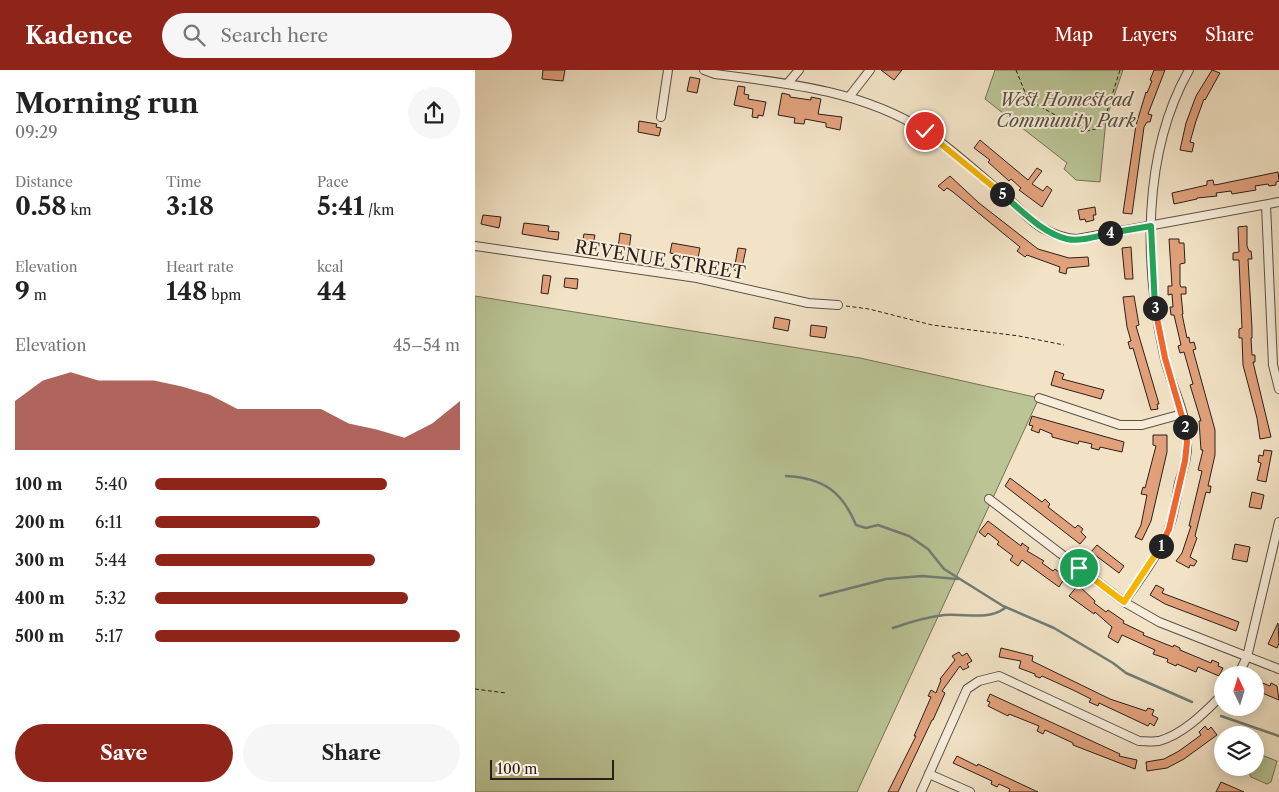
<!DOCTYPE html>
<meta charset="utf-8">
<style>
body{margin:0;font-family:"Libre Caslon Text",serif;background:#f6f6f6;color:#222;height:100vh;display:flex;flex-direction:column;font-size:19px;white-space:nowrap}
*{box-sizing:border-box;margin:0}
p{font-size:16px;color:#767676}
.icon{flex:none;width:28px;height:28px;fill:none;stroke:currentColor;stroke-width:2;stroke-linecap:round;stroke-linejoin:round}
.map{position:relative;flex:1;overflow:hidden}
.side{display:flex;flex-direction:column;background:#fff;width:475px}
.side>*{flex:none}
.needle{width:32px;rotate:356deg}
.fabs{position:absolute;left:739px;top:596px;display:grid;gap:10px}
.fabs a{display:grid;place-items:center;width:50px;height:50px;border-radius:50%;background:#fff;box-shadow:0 2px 12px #0003;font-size:25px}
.scale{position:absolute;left:15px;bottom:12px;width:124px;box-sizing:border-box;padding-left:5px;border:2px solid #2c1f1b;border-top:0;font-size:14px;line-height:18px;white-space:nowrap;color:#2c1f1b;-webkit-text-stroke:4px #f7edda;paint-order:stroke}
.pin{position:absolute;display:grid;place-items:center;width:42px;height:42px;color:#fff;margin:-21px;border:2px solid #fff;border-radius:50%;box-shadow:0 1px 5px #0007}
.km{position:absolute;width:25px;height:25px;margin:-12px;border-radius:50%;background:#222;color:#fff;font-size:14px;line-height:25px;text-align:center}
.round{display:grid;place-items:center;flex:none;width:52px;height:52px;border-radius:26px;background:#f6f6f6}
.overview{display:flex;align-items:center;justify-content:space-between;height:85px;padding:0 15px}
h1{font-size:28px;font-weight:700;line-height:38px}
.metrics{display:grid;grid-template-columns:repeat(3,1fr);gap:8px;height:85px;padding:5px 15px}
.metrics div{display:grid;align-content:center}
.metrics b{font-size:25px;font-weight:700}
.metrics small{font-size:14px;font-weight:400}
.metrics p{font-size:14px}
.chart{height:140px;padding:10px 15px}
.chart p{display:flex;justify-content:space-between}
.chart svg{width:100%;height:90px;margin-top:5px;fill:#8f2418;opacity:.7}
.primary-button{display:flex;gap:10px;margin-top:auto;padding:10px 15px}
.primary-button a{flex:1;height:58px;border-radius:30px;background:#8f2418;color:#fff;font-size:20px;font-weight:700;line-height:58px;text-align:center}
.primary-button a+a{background:#f6f6f6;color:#222}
ul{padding:0 15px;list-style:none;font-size:16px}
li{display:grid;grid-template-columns:80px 60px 1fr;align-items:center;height:38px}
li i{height:12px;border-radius:6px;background:#8f2418}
header{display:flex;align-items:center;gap:30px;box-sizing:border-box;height:70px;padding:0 25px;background:#8f2418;color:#fff}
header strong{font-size:24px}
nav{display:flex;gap:28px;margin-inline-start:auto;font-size:18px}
.search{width:350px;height:45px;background:#f6f6f6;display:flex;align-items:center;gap:12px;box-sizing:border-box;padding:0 18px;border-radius:28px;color:#767676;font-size:19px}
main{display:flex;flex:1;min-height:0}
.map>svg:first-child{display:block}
.green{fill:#bac495;stroke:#737258}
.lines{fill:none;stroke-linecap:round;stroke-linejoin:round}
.stream{stroke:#6f7e75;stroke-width:2.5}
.building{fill:#e1a17b;stroke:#2c1f1b}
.minor-casing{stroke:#5e5046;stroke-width:10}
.path{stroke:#2c1f1b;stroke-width:1;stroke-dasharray:4 2.5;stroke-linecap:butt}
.minor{stroke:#f7edda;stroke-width:8}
.split-1-casing{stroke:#fff;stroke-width:10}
.split-2-casing{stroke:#fff;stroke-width:10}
.split-3-casing{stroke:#fff;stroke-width:10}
.split-4-casing{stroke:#fff;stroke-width:10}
.split-5-casing{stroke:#fff;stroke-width:10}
.split-6-casing{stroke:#fff;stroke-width:10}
.split-1{stroke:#f5b400;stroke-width:6}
.split-2{stroke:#f0652b;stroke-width:6}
.split-3{stroke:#f0652b;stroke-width:6}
.split-4{stroke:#22a559;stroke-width:6}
.split-5{stroke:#22a559;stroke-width:6}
.split-6{stroke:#f5b400;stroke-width:6}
.labels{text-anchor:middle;stroke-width:4;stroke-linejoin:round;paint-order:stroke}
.park-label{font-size:18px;font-style:italic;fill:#575140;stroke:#f7edda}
.street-label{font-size:18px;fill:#2c1f1b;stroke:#f7edda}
</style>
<header>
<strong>Kadence</strong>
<div class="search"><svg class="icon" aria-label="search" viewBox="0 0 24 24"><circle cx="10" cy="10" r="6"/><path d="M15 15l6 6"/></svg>Search here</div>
<nav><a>Map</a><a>Layers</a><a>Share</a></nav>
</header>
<main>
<section class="side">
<div class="overview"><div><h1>Morning run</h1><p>09:29</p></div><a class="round"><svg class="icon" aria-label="share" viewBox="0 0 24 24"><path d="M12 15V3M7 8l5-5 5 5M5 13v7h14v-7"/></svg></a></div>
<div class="metrics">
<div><p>Distance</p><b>0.58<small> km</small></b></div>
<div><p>Time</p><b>3:18</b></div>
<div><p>Pace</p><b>5:41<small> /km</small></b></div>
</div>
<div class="metrics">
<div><p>Elevation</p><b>9<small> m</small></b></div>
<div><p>Heart rate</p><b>148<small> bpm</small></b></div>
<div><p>kcal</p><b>44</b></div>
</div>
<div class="chart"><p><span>Elevation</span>45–54 m</p>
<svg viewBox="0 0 160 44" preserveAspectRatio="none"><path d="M0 44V20L10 10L20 6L30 10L40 10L50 10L60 13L70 17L80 24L90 24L100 24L110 24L120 31L130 34L140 38L150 31L160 20V44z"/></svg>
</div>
<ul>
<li><b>100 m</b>5:40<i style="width:76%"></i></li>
<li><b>200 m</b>6:11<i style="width:54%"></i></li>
<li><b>300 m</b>5:44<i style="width:72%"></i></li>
<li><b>400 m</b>5:32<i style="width:83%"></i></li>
<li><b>500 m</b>5:17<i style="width:100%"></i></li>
</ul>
<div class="primary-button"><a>Save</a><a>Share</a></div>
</section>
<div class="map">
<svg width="804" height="722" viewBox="0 0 804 722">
<rect width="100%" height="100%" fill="#f2e3c6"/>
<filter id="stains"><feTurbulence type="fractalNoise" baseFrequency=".004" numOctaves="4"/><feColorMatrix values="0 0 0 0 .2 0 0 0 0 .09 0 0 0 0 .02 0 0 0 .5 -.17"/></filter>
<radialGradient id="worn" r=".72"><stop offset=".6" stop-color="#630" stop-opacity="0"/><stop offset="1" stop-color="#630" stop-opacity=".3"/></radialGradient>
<!-- green -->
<g class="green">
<polygon points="520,0 648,0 631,49 625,112 601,110 589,99 592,93 510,29"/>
<polygon points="0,226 385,288 564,328 382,722 0,722"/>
<polygon points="784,684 802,691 796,712 792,714 776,707 774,703 776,698 780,698"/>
</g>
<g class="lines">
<!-- stream -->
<g class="stream">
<path d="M311,406C348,408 367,421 381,455L391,458L403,455L434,466L453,479L469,499L528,536L579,558L638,593L651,603L717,632"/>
<polyline points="345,526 411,509 447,506 483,509"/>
<path d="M418,558C435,552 451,547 469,545C489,543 513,551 530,538"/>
<polyline points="746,646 804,666"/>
</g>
</g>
<!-- building -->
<g class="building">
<polygon points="68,0 90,0 88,11 67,9"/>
<polygon points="406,0 427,0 419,10"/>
<polygon points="679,0 690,0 673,44 677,45 675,52 672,52 669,57 657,144 648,143 661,55 671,22 672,23 677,11 675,10"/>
<polygon points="737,0 745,3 730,30 729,29 721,51 715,72 719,73 717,82 705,80 711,53 721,26"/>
<polygon points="215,7 225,9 222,23 212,21"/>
<polygon points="263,16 270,17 269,24 274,25 273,29 291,32 288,46 283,45 283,48 277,47 278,39 259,35"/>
<polygon points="307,23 315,25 315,27 336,30 336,27 346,29 343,44 367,47 365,60 351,57 351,53 330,49 329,54 319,53 320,48 303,45"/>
<polygon points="164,51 182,54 181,57 186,58 184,66 163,62"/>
<polygon points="505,70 553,110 562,98 567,101 557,114 568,121 572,116 577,120 567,137 544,120 546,118 536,109 534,111 513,92 515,90 499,78"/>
<polygon points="803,102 804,111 801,112 801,115 794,116 793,114 780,116 781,120 757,124 756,121 741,123 742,126 722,128 722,129 699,134 697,123 732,115 732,111 738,110 739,115 745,114"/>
<polygon points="475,106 504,133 563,179 594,188 613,187 614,196 592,198 591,204 584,202 585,197 552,185 550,187 542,181 545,177 529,164 478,122 472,118 469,121 463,116"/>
<polygon points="620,137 621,145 618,145 619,150 611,152 610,149 605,150 603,140"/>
<polygon points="8,145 26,147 24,158 6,154"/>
<polygon points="49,153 74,156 73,161 84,162 83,170 47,164"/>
<polygon points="772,156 772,176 774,181 776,181 777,189 773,189 777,258 777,268 776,268 777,285 780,285 780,292 778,292 796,367 785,369 782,348 768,295 767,268 764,268 764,259 767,258 764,190 758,190 758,183 764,182 763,157"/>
<polygon points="145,163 156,165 154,180 143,178"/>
<polygon points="109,164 120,165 118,175 107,174"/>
<polygon points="694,169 704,169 704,173 709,173 710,193 705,194 705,215 706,217 711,217 711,224 706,224 708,244 707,244 712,268 714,267 715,273 719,272 721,279 718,280 740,360 740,385 733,416 736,416 735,423 731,422 720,466 722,468 715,487 722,491 719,496 715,495 714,498 701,491 707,483 716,456 714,456 727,401 723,400 728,380 726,380 724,351 726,351 715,315 718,314 709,282 705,283 703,276 706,275 699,245 696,245 695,237 698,237 697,224 693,225 693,216 697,216"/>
<polygon points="197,173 225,178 223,188 195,183"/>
<polygon points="656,177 658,209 650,209 647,178"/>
<polygon points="263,178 271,179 266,202 259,200"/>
<polygon points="68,205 76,206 73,224 66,223"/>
<polygon points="90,208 103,209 102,219 89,217"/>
<polygon points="659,226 664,255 661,256 684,334 682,334 683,339 676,340 658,278 655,279 653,272 656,271 652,257 648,227"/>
<polygon points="300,247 315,250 313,261 298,258"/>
<polygon points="336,255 352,257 350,268 335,266"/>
<polygon points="580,301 589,304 587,309 591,310 629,320 626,329 576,315"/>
<polygon points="557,346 649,372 647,382 625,377 624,380 616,378 617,374 604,371 603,374 577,367 577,364 565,359 564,363 556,360 558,356 554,355"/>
<polygon points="678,365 692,365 692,382 676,451 667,470 660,467 666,455 672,425 666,424 668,417 670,418 681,376 678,375"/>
<polygon points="789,380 797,381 791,412 782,410 786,393 783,392 784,385 788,386"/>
<polygon points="535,408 567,432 570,429 575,434 573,437 600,458 603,455 608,459 606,462 611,467 605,474 530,416"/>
<polygon points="777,422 789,425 786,439 774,437"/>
<polygon points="513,451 546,476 547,473 554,478 552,481 569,491 567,493 578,501 580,499 586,504 585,506 589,509 584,517 547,490 543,496 535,490 538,486 522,474 524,472 522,470 513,463 510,467 504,462"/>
<polygon points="760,474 775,477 772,492 757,489"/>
<polygon points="622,475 649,496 644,503 616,482"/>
<polygon points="603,515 620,531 619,533 631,542 633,540 649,551 648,553 669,563 668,565 698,577 699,575 705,578 705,580 736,593 737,590 744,593 743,596 748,598 744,606 723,597 721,602 702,594 701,596 692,592 693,589 678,584 680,580 647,565 643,573 633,567 637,557 620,542 619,544 594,526"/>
<polygon points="681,515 689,519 687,523 764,552 761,561 690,534 675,525"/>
<polygon points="803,553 804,573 802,578 793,574"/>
<polygon points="526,578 558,586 557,591 635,629 671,641 673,638 679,640 677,645 683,648 679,656 675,653 673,656 624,633 623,636 614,632 616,629 598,620 567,606 565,608 560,606 560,604 544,598 546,591 524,587"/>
<polygon points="484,582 487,586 492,583 497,591 492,594 494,597 488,600 485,596 467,621 470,623 458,650 457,650 423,722 413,722 441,666 439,666 456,627 453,626 456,620 461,623 466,610 465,609 480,590 477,586"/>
<polygon points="780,610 795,616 796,613 802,616 804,630 780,620"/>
<polygon points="515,624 645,684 644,686 662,690 660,699 598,675 598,673 570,660 568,664 562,661 564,656 534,644 533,646 513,636 515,632 512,631"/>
<polygon points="730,656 733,660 736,657 742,665 709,689 692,698 672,701 671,692 689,689 704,681 726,665 724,662"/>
<polygon points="482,686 502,696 503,694 563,722 534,722 535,719 524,714 522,717 516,714 517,711 478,693"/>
<polygon points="746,712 769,722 741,722"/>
</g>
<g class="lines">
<defs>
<g id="minor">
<path d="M229,0L240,4C312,13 388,21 450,61C481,82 509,109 538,133C547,141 556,152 567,158C578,164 590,169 602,169L804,132"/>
<polyline points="313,13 324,0"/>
<polyline points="374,27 395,0"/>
<polyline points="186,47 193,0"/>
<polyline points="791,135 798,295 804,319"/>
<polyline points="0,176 222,208 333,233 363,235"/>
<polyline points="564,328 645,355 667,355 707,344"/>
<polyline points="514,429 649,532 684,552 804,599"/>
<path d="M649,532C665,509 682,487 693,461C699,446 701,429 704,413C708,400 713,386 712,372C712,342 695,314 689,285C669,194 667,83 714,0"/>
<polyline points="763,605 772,587 804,452"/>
<polyline points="454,704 495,722"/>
<path d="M446,722L492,619L504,611L524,606L664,671C670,671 678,672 684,671C709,664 730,642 748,624"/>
</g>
</defs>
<!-- minor casing -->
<use href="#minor" class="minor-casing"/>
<!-- path -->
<g class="path">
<polyline points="541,0 552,27 561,34 601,57 612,61 625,58 629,51 645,0"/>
<polyline points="371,236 394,239 457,255 544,266 589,275"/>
<polyline points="0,619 31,623"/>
</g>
<!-- minor -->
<use href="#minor" class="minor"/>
</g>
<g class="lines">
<defs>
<polyline id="split-1" points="604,498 649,532 686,476"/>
<polyline id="split-2" points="686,476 694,459 710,391 712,372 710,357"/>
<polyline id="split-3" points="680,238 690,288 710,357"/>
<polyline id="split-4" points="635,163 676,156 680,238"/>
<path id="split-5" d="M527,124C546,140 567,163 592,169C605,172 622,166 635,163"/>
<polyline id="split-6" points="450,61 527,124"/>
</defs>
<!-- split-1 casing -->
<use href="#split-1" class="split-1-casing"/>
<!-- split-2 casing -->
<use href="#split-2" class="split-2-casing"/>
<!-- split-3 casing -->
<use href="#split-3" class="split-3-casing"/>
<!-- split-4 casing -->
<use href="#split-4" class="split-4-casing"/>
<!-- split-5 casing -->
<use href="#split-5" class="split-5-casing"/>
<!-- split-6 casing -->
<use href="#split-6" class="split-6-casing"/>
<!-- split-1 -->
<use href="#split-1" class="split-1"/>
<!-- split-2 -->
<use href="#split-2" class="split-2"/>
<!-- split-3 -->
<use href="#split-3" class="split-3"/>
<!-- split-4 -->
<use href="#split-4" class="split-4"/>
<!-- split-5 -->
<use href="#split-5" class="split-5"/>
<!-- split-6 -->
<use href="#split-6" class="split-6"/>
</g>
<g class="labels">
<!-- park labels -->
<g class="park-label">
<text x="591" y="36">West Homestead<tspan x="591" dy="21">Community Park</tspan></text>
</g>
<!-- street labels -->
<g class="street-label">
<text transform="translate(185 190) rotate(9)" y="6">REVENUE STREET</text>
</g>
</g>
<rect width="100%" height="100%" filter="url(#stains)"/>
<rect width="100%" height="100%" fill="url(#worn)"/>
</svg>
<div class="fabs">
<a><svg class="needle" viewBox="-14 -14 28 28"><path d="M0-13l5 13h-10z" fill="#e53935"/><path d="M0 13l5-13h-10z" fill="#767676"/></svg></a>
<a><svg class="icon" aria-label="layers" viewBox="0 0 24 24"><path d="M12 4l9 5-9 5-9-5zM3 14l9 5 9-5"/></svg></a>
</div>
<div class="scale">100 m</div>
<div class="pin" style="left:604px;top:498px;background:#1e9e55"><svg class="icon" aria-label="arrive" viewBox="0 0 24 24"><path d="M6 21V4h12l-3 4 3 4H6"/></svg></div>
<div class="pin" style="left:450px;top:61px;background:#d93025"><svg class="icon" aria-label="check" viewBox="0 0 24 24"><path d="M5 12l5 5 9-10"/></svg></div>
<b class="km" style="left:686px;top:476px">1</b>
<b class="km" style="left:710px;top:357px">2</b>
<b class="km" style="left:680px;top:238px">3</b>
<b class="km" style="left:635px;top:163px">4</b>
<b class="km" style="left:527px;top:124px">5</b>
</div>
</main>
